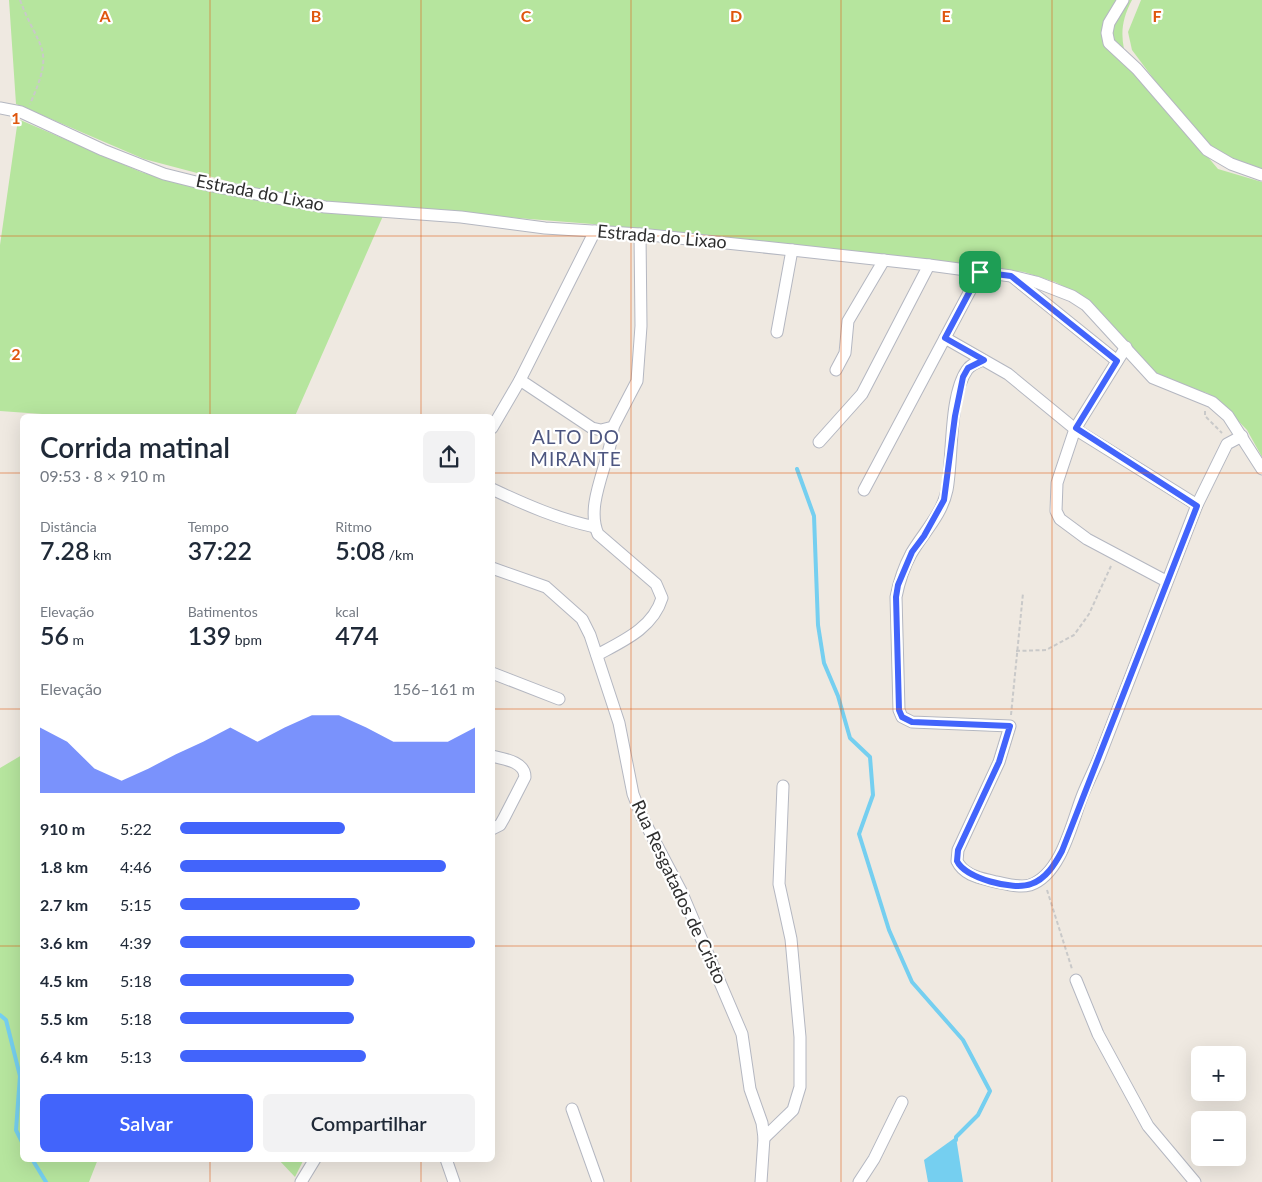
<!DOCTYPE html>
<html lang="pt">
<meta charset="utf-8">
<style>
body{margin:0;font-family:Lato,sans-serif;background:#f2f2f3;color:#1f2937;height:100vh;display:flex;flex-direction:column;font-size:19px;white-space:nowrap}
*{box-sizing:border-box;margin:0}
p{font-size:16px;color:#747a83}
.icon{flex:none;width:28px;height:28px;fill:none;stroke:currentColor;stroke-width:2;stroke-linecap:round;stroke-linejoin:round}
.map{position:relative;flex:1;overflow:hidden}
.drawer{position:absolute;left:20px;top:414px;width:475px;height:748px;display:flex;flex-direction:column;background:#fff;border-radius:8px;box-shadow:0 5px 20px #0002}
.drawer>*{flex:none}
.controls{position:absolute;left:1191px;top:1046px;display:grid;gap:10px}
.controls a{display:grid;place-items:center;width:55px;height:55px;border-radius:8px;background:#fff;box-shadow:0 5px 20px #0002;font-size:25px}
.pin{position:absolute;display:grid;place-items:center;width:42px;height:42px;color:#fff;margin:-21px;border-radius:10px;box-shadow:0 2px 8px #0006}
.round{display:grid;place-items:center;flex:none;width:52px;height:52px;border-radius:8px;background:#f2f2f3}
.headline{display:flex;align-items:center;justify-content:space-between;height:85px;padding:0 20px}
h1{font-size:28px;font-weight:600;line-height:38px}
.stats{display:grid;grid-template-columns:repeat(3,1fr);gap:8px;height:85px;padding:5px 20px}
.stats div{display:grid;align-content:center}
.stats b{font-size:25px;font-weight:600}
.stats small{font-size:14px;font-weight:400}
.stats p{font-size:14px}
.chart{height:140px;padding:10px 20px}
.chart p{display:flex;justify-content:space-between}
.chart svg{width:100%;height:90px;margin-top:5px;fill:#4264fb;opacity:.7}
.action{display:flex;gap:10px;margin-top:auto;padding:10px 20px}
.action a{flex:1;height:58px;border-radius:8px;background:#4264fb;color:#fff;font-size:20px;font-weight:600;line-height:58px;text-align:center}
.action a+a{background:#f2f2f3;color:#1f2937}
ul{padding:0 20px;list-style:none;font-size:16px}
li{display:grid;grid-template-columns:80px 60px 1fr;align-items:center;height:38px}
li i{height:12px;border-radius:6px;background:#4264fb}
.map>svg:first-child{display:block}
.green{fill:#b6e59e}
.water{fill:#75cff0}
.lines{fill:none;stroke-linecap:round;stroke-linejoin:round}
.stream{stroke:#75cff0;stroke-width:4}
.minor-casing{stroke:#b4b7c1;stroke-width:13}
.path{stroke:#c9c9c9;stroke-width:2;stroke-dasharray:4 2.5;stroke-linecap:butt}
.minor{stroke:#fff;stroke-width:11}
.route-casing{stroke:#fff;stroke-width:10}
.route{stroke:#4264fb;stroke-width:6}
.grid{fill:none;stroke:#df570e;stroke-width:1;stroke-opacity:0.55}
.labels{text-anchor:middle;stroke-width:4.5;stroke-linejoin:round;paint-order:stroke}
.street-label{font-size:18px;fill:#2e2e2e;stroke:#fff}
.neighbourhood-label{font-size:19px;letter-spacing:1px;fill:#4d5680;stroke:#fff}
.grid-label{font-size:16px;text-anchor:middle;font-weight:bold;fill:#df570e;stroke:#fff;stroke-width:4.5;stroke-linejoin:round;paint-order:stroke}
</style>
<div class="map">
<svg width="1262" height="1182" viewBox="0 0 1262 1182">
<rect width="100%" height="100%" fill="#efe9e1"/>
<!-- green -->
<g class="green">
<path d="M9,0H1132C1120,22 1120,40 1128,63L1218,169L1262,182V457L1247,430L1220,402L1207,393L1175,384L1158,376L1082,296L1055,282L1024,272L905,257L592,224L330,203L250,187L144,159L16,104Z"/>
<polygon points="1141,0 1262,0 1262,178 1209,153 1132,50 1128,32"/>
<polygon points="18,119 141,172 178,183 383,216 295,416 70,416 0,411 0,245"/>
<polygon points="22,755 22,1159 98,1159 89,1182 0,1182 0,768"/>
<polygon points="278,1159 304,1159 295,1177"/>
</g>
<!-- water -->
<polygon class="water" points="956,1137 963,1182 928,1182 924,1160"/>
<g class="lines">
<!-- stream -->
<g class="stream">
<polyline points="797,469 814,516 818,625 824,663 838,696 850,738 870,757 873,795 859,834 889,930 912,982 963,1040 990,1091 978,1115 956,1137 956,1140"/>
<polyline points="0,1015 6,1020 20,1076 16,1130 22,1142"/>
<polyline points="32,1159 46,1182"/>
</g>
<defs>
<g id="minor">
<polyline points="1123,0 1109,23 1107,33 1109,43 1137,69 1207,150 1231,164 1262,175"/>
<polyline points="0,108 21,112 103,150 164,174 208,185 325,207 461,217 545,228 640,234 792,250 929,265 1011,276 1036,282 1072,296 1086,305 1153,378 1212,402 1228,416 1262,469"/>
<polyline points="1014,278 1117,361"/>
<polyline points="777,332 792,250"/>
<path d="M945,338L1008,374L1075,429L1197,505L1099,758C1094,770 1088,782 1083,794C1072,821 1062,874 1030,885C1019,888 1007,884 996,882C981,878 964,876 957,861L958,850L999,762L1010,726L912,722L902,717L899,710L896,597C899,582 904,567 911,554C923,533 942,515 947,490C953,458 949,395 967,370C971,364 977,362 983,360"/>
<polyline points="1126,347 1075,429 1057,483 1056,511 1060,519 1087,539 1166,581"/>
<polyline points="836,370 845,353 848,321 884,260"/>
<polyline points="520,380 592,428 601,430 613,427 637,381 641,326 640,234"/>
<polyline points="492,428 520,380 595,231"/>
<polyline points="819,442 862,394 929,265"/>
<path d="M492,489C526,505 558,519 595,527"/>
<polyline points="864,490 980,272"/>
<polyline points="1197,505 1227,444 1242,436"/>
<polyline points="492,568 546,587 582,619 590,635 619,723 633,794 642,817 681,891 742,1034 750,1089 762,1123 764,1138 761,1182"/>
<path d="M597,655C623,641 653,628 662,598L656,584L598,534C584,503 612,459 613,427"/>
<polyline points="492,673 559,699"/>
<path d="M492,756C505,759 525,762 525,777L504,818L500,825L492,829"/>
<polyline points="1076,980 1098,1034 1148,1126 1195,1182"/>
<polyline points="572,1109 598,1182"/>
<polyline points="764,1138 793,1110 800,1087 800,1037 791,939 779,884 783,786"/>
<polyline points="446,1159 454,1182"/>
<polyline points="301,1182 315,1159"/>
<polyline points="859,1182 874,1159 902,1102"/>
</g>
</defs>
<!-- minor casing -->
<use href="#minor" class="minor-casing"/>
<!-- path -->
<g class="path">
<path d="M20,0C39,51 56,46 30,104"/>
<polyline points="1205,411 1205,416 1222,433"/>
<polyline points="1016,651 1046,650 1074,635 1089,614 1111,566"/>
<polyline points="1011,715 1023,593"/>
<polyline points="1047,890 1072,969"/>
</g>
<!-- minor -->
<use href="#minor" class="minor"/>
</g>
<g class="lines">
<defs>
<path id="route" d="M980,272L1011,276L1117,361L1076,428L1197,506L1062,851C1055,864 1046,879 1031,884C1013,891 965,878 957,861L958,850L999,762L1010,726L912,722L902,717L899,710L896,597L898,585L912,552L924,536L944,500L955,416L963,377L968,368L984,360L945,338Z"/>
</defs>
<!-- route casing -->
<use href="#route" class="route-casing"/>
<!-- route -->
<use href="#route" class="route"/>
</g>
<!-- grid -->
<path class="grid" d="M210,0V416M421,0V416M631,0V1182M841,0V1182M1052,0V1182M0,236H1262M0,473H22M492,473H1262M0,709H22M492,709H1262M0,946H22M492,946H1262M210,1159V1182M421,1159V1182"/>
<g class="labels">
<!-- street labels -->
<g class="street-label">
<text transform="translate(260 193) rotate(11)" y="6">Estrada do Lixao</text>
<text transform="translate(662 237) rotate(5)" y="6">Estrada do Lixao</text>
<text transform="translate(679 892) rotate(65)" y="6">Rua Resgatados de Cristo</text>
</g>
<!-- neighbourhood labels -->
<g class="neighbourhood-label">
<text x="576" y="444">ALTO DO<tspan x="576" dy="22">MIRANTE</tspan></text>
</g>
</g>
<g class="grid-label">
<text x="105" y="22">A</text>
<text x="316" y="22">B</text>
<text x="526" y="22">C</text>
<text x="736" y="22">D</text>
<text x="946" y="22">E</text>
<text x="1157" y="22">F</text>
<text x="16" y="124">1</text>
<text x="16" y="360">2</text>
</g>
</svg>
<div class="controls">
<a>+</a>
<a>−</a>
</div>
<div class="pin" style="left:980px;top:272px;background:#1e9e55"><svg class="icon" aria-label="arrive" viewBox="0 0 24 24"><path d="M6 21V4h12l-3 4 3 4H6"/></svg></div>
<section class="drawer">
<div class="headline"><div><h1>Corrida matinal</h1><p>09:53 · 8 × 910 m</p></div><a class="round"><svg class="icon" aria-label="share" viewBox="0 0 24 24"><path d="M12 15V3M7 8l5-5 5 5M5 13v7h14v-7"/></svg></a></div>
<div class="stats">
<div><p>Distância</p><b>7.28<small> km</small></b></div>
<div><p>Tempo</p><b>37:22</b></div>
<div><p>Ritmo</p><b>5:08<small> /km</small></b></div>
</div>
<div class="stats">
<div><p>Elevação</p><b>56<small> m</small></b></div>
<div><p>Batimentos</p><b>139<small> bpm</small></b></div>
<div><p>kcal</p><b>474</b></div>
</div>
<div class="chart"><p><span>Elevação</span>156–161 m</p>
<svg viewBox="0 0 160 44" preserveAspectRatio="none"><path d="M0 44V12L10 19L20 32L30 38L40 32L50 25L60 19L70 12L80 19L90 12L100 6L110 6L120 12L130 19L140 19L150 19L160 12V44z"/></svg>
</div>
<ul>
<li><b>910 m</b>5:22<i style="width:56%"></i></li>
<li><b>1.8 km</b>4:46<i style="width:90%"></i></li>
<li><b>2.7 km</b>5:15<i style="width:61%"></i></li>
<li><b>3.6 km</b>4:39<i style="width:100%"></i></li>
<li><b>4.5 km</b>5:18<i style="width:59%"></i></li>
<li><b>5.5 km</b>5:18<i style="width:59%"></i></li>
<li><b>6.4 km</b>5:13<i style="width:63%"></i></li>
</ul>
<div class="action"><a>Salvar</a><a>Compartilhar</a></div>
</section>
</div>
